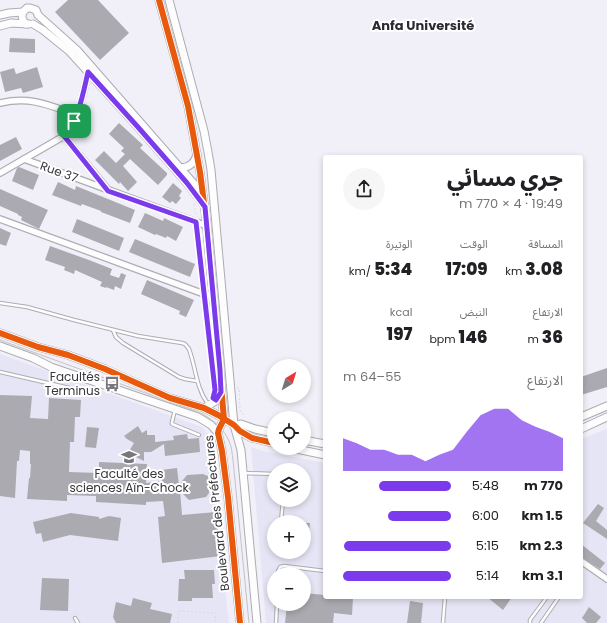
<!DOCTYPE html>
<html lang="ar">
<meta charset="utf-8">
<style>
body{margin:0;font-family:Poppins,"Noto Sans Arabic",sans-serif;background:#f6f6f6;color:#202124;direction:rtl;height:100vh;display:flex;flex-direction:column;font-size:15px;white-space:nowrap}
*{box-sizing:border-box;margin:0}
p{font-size:13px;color:#757577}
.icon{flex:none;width:22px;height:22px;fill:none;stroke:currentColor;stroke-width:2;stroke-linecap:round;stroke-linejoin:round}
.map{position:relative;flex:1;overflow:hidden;direction:ltr}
.sheet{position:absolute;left:323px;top:155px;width:260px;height:444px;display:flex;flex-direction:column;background:#fff;border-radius:4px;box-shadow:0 2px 6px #0003;direction:rtl}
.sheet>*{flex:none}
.needle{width:26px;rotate:38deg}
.buttons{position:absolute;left:267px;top:359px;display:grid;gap:8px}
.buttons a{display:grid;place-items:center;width:44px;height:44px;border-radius:50%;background:#fff;box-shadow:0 2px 6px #0003;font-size:20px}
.pin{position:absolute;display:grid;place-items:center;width:34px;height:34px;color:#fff;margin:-17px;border-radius:8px;box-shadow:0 2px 6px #0006}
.round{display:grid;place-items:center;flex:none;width:42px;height:42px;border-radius:21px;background:#f6f6f6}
.headline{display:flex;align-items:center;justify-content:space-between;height:68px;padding:0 20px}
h1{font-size:22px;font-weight:800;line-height:30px}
.figures{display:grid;grid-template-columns:repeat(3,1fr);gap:6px;height:68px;padding:4px 20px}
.figures div{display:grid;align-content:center}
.figures b{font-size:17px;font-weight:800}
.figures small{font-size:11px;font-weight:400}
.figures p{font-size:11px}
.chart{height:112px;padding:8px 20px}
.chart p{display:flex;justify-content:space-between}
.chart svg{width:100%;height:72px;margin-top:4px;fill:#7c3aed;opacity:.7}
ul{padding:0 20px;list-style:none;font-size:13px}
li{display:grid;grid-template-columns:64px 48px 1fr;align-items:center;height:30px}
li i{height:10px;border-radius:5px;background:#7c3aed}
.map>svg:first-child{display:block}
.built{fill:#e6e5f5;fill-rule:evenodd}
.building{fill:#abaab0}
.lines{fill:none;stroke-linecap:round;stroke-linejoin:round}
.service-casing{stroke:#adacb3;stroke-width:4.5}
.minor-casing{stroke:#adacb3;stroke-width:8}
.tertiary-casing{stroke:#adacb3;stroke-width:9}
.path{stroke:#dbdadd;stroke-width:1;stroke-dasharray:2 2;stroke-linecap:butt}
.service{stroke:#fdfdfe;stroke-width:2.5}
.minor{stroke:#fdfdfe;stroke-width:5.5}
.tertiary{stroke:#fdfdfe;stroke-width:7}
.tram{stroke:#c3c3c5;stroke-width:1}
.cycleway-casing{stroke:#fff;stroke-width:8}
.cycleway{stroke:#e8590c;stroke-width:6}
.route-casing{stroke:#fff;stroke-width:8}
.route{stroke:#7c3aed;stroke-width:5}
.labels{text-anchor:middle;stroke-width:4;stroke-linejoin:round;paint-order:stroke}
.street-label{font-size:12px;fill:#36363b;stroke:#fff}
.poi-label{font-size:12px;fill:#36363b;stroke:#fff;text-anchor:end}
.neighbourhood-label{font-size:13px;font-weight:bold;fill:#2a2a34;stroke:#fff}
</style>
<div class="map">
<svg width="607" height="623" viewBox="0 0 607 623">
<rect width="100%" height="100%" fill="#f1f0f8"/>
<!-- built -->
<g class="built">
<polygon points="0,354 202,427 211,438 216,512 229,623 0,623"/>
<path d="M607,429V623H266L251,447L267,452L325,463V597H581V439ZM274,470H304V500H274ZM274,522H304V552H274ZM274,574H304V604H274Z"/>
</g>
<!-- building -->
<g class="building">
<polygon points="68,0 98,0 129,33 100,60 55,12"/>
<polygon points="10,38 35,39 35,53 9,52"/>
<polygon points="37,67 43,87 23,93 21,88 5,92 0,72 14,68 16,74"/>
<polygon points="119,123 143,145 140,148 167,173 167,175 158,185 130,159 123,166 137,182 128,191 120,182 119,184 95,160 104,151 116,163 125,154 121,151 124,148 109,134"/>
<polygon points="16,137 22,149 0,161 0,145"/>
<polygon points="19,167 39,175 33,190 12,181 17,168"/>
<polygon points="58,182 75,190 76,186 135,210 130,223 101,212 101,211 82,204 81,206 52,195"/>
<polygon points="173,183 182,191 179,196 181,198 176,204 172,201 170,203 162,197"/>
<polygon points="0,189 48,210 39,229 21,220 22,217 18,215 18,214 0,206"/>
<polygon points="145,213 163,221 164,218 183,227 176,241 167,236 166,238 156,234 155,235 138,227"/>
<polygon points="77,219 124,238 119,251 72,232"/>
<polygon points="0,228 11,233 6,246 0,244"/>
<polygon points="135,239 195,264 190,277 129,252"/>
<polygon points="50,246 89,260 112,269 110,275 119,278 121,273 126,275 121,289 115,286 114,290 106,287 106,288 100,286 102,282 75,270 74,274 64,270 65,267 45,260"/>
<polygon points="147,280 194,300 186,317 179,314 180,311 141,294"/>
<polygon points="607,368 607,387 581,395 581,377"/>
<polygon points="0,395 32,396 30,418 48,419 49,398 81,400 80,417 75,417 74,442 70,442 69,472 99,473 99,462 147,464 146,483 162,481 161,470 177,468 179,485 187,475 203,474 208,476 209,493 206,497 189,500 180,491 182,515 216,512 221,556 162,563 158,517 165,516 163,501 146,502 146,505 96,502 96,496 67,495 67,501 27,499 29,478 30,478 31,464 30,464 30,451 20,450 19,461 17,461 15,498 0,496"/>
<polygon points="138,426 142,433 147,430 147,435 155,435 155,442 174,440 173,436 187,434 188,439 199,438 200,452 165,456 164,444 151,452 144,452 144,461 128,453 134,443 127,439 124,436"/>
<polygon points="87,427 99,428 96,448 85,447"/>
<polygon points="598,504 604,508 596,521 607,530 607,539 583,523"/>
<polygon points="71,513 99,517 99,519 109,516 121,518 118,541 70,535 43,542 41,533 36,534 33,522"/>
<polygon points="304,523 310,523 308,542 304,542"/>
<polygon points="581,544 605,563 600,569 581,557"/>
<polygon points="184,570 214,570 215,584 212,584 213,598 192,598 192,601 178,601 179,579 185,579"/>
<polygon points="42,578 69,579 68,611 40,610"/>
<polygon points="304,593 325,595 325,597 353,598 352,615 334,613 333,623 285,623 287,604 304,604"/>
<polygon points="487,597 512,597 503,610"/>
<polygon points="133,598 152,603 150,609 172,614 170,623 116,623 113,617 116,602 131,606"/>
<polygon points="410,601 423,603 421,623 407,623"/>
<polygon points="589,607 601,617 596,623 587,623 582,618"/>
</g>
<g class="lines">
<defs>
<g id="service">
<path d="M0,303L27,307L74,320L138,336L182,343L185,344L189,349C196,368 196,388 208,404"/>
<polyline points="113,330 116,337 123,343 179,377 185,379 197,381"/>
<polyline points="0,372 78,390"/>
<polyline points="175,410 172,422 172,424 199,435"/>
<polyline points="243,473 274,474"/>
<polyline points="281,522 283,500"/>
<polyline points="277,574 280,567 284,566 325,571"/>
<polyline points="75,618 78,623"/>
<polyline points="276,623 277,604"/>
<polyline points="443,623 445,597"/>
<polyline points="530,623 530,620 547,597"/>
<polyline points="541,623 559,597"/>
</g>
<g id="minor">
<path d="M0,103C31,96 48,105 77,115"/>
<polyline points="64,136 108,190"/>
<polyline points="24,159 207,226"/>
<path d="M0,173L64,136C79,118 83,95 88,72"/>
<polyline points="0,219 204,294 213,296"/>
<polyline points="581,561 607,579"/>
</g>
<g id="tertiary">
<polyline points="159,0 188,106 200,172 206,219 224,419 219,429 218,433 222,451 228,497 240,623"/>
<polyline points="169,0 204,131 208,152 211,170 219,258 234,425 241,450 257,623"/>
<polyline points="0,15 9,13 23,12"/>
<path d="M26,24C22,20 21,17 23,12L27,8H30L36,10L38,15L48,24L77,50L202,193"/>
<polyline points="33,24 43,30 69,51 137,126 187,183 204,205"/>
<polyline points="0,26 11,23 29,24"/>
<path d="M181,168C190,167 195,163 197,154"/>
<polyline points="0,333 38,347 68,355 105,369 170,398 204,408 218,415 234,425 240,431 252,438 274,443"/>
<polyline points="0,346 33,358 51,367 198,417 211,425 218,433"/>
<polyline points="204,408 214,402 221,392"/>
<polyline points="581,417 607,406"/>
<polyline points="234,425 241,424 255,429 274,433"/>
<polyline points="581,429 607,417"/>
<polyline points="304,440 325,444"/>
<polyline points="292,448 325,455"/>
</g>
</defs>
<!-- service casing -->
<use href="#service" class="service-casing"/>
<!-- minor casing -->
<use href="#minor" class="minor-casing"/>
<!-- tertiary casing -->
<use href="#tertiary" class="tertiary-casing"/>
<!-- path -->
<g class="path">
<polyline points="194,204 196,215"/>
<polyline points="197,230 204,286"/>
<polyline points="205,301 208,322"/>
<polyline points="237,388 239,388 240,408 241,411 245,417"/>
<polyline points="178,623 179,611 216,613 215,623"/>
</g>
<!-- service -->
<use href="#service" class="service"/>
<!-- minor -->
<use href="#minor" class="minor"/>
<!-- tertiary -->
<use href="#tertiary" class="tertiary"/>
<!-- tram -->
<path class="tram" d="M0,340L203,414C214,421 224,429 229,441C232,447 232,454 233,460L249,623"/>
<defs>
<g id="cycleway">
<polyline points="159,0 188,106 200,172 206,219 224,419 219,429 218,433 222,451 228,497 240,623"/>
<polyline points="0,333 38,347 68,355 105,369 170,398 204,408 218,415 234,425 240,431 252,438 274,443"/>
</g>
</defs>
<!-- cycleway casing -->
<use href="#cycleway" class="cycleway-casing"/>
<!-- cycleway -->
<use href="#cycleway" class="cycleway"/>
</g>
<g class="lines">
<defs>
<path id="route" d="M88,72L137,126L187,183L205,207L220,370L221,392L216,400L213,398L215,390L196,222L108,191L64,136C79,118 83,94 88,72Z"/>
</defs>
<!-- route casing -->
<use href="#route" class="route-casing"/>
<!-- route -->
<use href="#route" class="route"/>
</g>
<!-- icons -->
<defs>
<symbol id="bus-bare" viewBox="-9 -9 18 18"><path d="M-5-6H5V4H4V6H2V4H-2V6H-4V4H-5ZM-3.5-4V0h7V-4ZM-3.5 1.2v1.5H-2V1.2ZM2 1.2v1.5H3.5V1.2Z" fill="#77777d" stroke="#fff" stroke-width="2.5" paint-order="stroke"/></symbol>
<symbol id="university-bare" viewBox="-9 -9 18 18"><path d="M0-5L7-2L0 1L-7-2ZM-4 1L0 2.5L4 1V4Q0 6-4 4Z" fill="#77777d" stroke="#fff" stroke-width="2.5" paint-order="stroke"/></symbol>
</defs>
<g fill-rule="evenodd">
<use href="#bus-bare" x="101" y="373" width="22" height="22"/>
<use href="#university-bare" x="118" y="446" width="22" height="22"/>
</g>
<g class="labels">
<!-- street labels -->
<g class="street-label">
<text transform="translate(59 172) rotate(20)" y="4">Rue 37</text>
<text transform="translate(217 513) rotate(-96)" y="4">Boulevard des Préfectures</text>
</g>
<!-- poi labels -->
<g class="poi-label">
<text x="100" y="381">Facultés<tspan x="100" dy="14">Terminus</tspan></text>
<text x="129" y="478" text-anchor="middle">Faculté des<tspan x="129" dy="14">sciences Aïn-Chock</tspan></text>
</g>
<!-- neighbourhood labels -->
<g class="neighbourhood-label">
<text x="423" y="30">Anfa Université</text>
</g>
</g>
</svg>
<div class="buttons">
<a><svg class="needle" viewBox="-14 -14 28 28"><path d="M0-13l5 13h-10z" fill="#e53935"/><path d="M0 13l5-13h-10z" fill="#757577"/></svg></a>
<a><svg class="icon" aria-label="locate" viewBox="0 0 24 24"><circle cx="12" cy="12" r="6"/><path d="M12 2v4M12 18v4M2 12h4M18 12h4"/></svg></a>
<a><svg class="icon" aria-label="layers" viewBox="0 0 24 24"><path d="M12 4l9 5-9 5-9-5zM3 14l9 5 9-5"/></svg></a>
<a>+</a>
<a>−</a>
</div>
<div class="pin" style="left:74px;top:121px;background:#1e9e55"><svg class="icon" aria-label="arrive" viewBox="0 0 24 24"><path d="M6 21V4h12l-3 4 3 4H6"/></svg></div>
<section class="sheet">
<div class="headline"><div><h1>جري مسائي</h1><p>19:49 · 4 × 770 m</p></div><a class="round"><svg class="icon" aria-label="share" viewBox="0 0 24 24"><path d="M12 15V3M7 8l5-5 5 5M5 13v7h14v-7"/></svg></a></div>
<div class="figures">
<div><p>المسافة</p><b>3.08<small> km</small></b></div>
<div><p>الوقت</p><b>17:09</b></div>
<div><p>الوتيرة</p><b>5:34<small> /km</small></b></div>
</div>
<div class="figures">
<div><p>الارتفاع</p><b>36<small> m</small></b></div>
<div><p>النبض</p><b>146<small> bpm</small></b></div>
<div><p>kcal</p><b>197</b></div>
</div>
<div class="chart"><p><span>الارتفاع</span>55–64 m</p>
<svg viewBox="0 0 160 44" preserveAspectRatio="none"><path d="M0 44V24L10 27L20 31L30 31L40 34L50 34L60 38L70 34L80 31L90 20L100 10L110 6L120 6L130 13L140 17L150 20L160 24V44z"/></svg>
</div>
<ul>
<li><b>770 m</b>5:48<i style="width:67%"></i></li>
<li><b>1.5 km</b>6:00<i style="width:58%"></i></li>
<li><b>2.3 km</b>5:15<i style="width:99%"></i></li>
<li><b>3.1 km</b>5:14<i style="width:100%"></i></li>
</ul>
</section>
</div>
